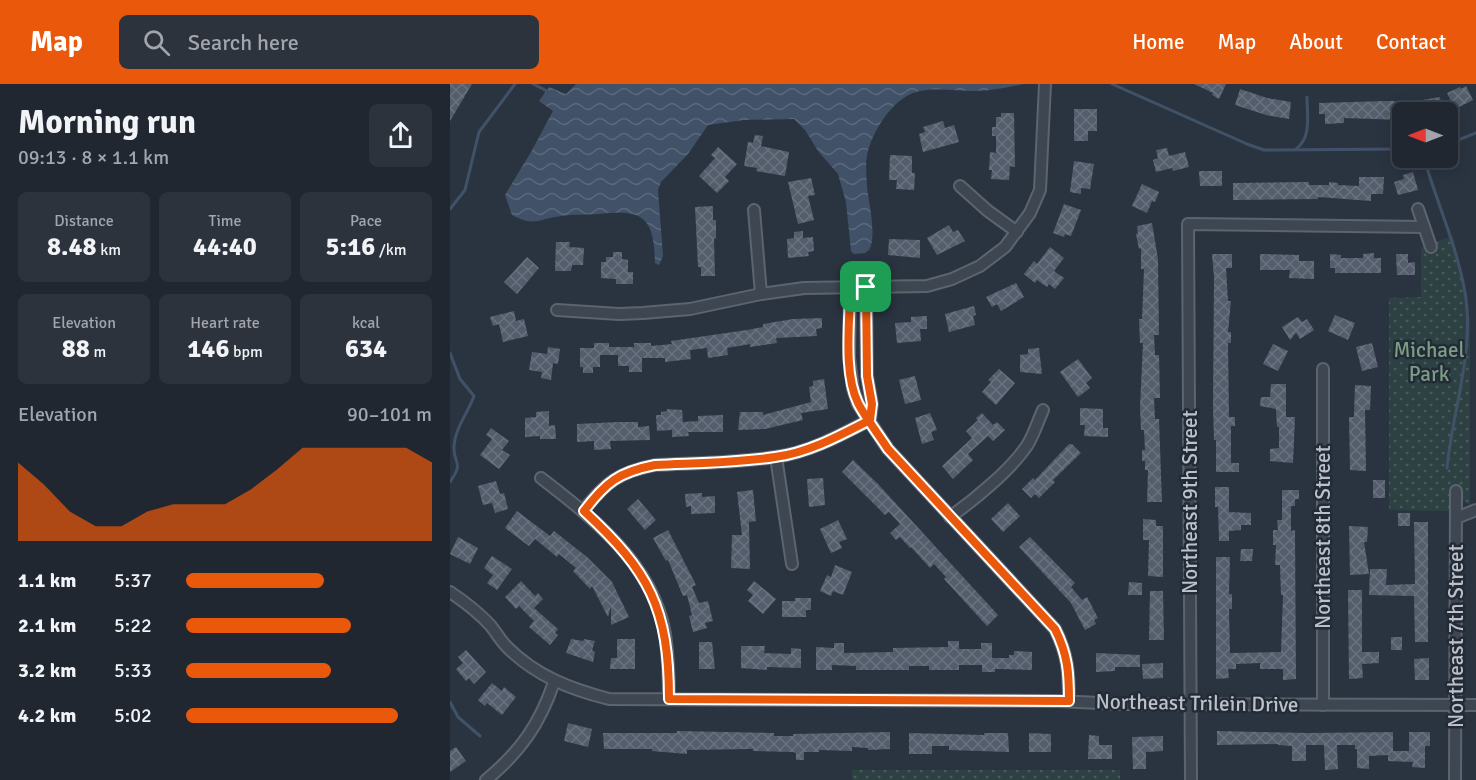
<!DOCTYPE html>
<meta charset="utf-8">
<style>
body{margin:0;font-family:Signika,sans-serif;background:#2d333d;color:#f1f3f6;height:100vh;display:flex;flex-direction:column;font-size:22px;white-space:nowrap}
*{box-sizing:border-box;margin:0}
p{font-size:20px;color:#a2a5ab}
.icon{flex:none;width:33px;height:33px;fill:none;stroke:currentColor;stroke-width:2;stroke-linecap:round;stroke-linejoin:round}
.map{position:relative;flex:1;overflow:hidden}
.panel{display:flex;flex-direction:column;background:#202731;width:450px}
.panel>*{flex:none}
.needle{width:39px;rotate:270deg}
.buttons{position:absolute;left:942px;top:18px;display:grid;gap:12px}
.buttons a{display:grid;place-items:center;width:66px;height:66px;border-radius:9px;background:#202731;box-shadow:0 3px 15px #0003,0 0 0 2px #3d444d;font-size:30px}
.pin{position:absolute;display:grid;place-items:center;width:51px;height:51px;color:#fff;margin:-26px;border-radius:12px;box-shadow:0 3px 9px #0006}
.round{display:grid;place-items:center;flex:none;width:63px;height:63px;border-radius:9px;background:#2d333d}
.head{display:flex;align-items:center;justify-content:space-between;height:102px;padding:0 18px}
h1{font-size:33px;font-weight:800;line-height:45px}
.figures{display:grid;grid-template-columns:repeat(3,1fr);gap:9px;height:102px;padding:6px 18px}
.figures div{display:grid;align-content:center;border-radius:9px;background:#2d333d;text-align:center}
.figures b{font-size:26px;font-weight:800}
.figures small{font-size:16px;font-weight:400}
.figures p{font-size:16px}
.chart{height:168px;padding:12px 18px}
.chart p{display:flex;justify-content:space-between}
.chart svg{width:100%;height:108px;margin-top:6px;fill:#ea580c;opacity:.7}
ul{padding:0 18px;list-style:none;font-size:20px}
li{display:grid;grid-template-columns:96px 72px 1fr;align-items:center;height:45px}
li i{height:15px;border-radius:8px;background:#ea580c}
header{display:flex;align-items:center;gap:36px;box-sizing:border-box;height:84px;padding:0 30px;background:#ea580c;color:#fff}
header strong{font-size:28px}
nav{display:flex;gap:33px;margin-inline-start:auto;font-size:21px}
.search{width:420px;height:54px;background:#2d333d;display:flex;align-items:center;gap:15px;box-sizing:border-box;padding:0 21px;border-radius:9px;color:#a2a5ab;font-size:22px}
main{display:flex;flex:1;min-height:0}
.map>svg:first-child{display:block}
.green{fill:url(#green-dots)}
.water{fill:url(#water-waves)}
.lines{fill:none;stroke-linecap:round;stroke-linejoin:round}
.stream{stroke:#415268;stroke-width:3}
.building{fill:url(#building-cross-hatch)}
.minor-casing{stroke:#5c646e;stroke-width:14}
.minor{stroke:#3e4651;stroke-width:10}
.route-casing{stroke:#fff;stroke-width:12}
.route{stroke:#ea580c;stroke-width:8}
.labels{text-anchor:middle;stroke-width:5;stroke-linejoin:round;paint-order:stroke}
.park-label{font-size:21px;fill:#7b9e84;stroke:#222b36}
.street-label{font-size:21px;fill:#bbc1cb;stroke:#222b36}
</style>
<header>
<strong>Map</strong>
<div class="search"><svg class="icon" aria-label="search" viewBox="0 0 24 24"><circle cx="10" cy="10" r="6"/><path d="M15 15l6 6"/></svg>Search here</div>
<nav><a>Home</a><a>Map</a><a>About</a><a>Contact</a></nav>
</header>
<main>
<section class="panel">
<div class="head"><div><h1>Morning run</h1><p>09:13 · 8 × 1.1 km</p></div><a class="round"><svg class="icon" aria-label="share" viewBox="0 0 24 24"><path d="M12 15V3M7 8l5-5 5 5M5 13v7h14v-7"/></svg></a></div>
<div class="figures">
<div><p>Distance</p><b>8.48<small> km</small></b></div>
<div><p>Time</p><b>44:40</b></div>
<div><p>Pace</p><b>5:16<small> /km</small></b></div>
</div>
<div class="figures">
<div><p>Elevation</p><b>88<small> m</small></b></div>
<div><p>Heart rate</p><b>146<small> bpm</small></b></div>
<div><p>kcal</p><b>634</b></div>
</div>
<div class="chart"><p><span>Elevation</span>90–101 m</p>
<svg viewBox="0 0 160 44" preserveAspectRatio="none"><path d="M0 44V12L10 21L20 32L30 38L40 38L50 32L60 29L70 29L80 29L90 23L100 15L110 6L120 6L130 6L140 6L150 6L160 12V44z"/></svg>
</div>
<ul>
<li><b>1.1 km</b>5:37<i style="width:56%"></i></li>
<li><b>2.1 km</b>5:22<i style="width:67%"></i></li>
<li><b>3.2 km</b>5:33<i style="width:59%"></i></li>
<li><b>4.2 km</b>5:02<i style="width:86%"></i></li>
</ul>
</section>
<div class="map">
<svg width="1026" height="696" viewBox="0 0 1026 696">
<defs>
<pattern id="green-dots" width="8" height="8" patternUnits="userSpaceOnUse" patternTransform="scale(1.5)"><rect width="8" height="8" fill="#2d4143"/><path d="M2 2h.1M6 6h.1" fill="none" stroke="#4a5b5d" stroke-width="1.8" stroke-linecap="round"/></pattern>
<pattern id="water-waves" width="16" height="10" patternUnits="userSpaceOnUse" patternTransform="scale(1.5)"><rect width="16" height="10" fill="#415268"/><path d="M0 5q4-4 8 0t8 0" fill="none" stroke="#5a697c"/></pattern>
<pattern id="building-cross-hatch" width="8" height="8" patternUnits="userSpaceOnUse" patternTransform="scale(1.5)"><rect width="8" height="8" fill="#535d6b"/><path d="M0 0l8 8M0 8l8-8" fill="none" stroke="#6a727f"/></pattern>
</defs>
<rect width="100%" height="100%" fill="#2a3441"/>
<!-- green -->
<g class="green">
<polygon points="1003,152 1020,235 1020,421 1012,416 1012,405 1000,405 999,427 939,426 939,214 971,213 971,163"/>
<rect x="402" y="686" width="268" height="10"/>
</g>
<!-- water -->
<path class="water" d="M126,0H575C559,3 542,7 525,7C506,7 484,3 466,8C442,15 422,48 417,71C415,82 417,93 417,103C419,120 427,153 419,166L415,169L404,170L401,167L396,118L388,90L368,67L355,46L344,35L294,36L258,41L238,70L211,98L208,106L213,172L209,181L205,179C204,132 193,125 148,130C136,131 123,130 111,132C89,135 84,143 62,131L55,111L81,68L103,27L89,17L99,3L116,10Z"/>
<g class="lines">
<!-- stream -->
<g class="stream">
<polyline points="83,0 99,8"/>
<polyline points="662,0 797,60 814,66 952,65"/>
<polyline points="998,60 1026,49"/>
<path d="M846,65C862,53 857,31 857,13"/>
<path d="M974,74C987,120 1013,176 1017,224C1021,277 1002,331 997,384"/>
<polyline points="0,125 15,106 29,48 65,0"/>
<path d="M0,269L10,295L24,312C18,329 5,344 4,362C3,382 15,376 0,398"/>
<polyline points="0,618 8,633 30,652"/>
</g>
</g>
<!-- building -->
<g class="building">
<polygon points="0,0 22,0 0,37"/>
<polygon points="744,0 776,0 769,15 762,11 763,9"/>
<polygon points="1016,2 1023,16 1005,25 997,9 1010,3 1011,5"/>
<polygon points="790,5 817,14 841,18 839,35 816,31 785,21"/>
<polygon points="990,13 992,28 952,28 952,36 894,34 894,39 875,40 875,30 869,30 869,19 935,17 955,17 955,19"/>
<polygon points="624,25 647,25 647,47 638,47 638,57 624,57"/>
<polygon points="551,29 564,29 565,83 560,82 559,96 541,95 542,86 539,86 540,68 546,69 546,52 542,52 542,43 546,43 546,33 551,33"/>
<polygon points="493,37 495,44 504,41 509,58 473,68 469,50 475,48 473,43"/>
<polygon points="305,51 313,52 311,62 339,68 335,92 306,87 307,84 294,82 298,58 303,59"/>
<polygon points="268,63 287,80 275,93 279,97 267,109 249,92 265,74 261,71"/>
<polygon points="717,64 719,72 735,68 739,83 723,87 722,84 706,88 703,76 708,74 706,66"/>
<polygon points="440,71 462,72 462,89 465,89 464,106 446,105 447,96 439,96"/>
<polygon points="624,77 644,80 640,105 631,104 631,110 620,108"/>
<polygon points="749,87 772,87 772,102 750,102"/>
<polygon points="963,88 968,106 948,111 944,98 954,95 953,91"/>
<polygon points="909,93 934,93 933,110 921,110 921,117 868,113 868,115 783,116 783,99 859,98 859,101 879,101 879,98 888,99 888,101 909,102"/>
<polygon points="361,94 365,111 358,112 364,136 348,140 338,98"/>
<polygon points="692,100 709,108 705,118 702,117 697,129 682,122"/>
<polygon points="614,120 631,126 621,152 615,150 614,153 603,149"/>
<polygon points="263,122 263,136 266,136 266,154 264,155 265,192 251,192 251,183 248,183 245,123"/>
<polygon points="702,139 708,175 709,251 704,251 705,271 709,271 710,314 704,314 705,335 709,335 712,418 697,418 698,386 695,386 695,377 692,377 692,366 695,366 694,346 691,346 690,323 693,259 690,259 689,235 692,235 694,185 691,185 691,164 689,165 686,150 688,149 687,142"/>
<polygon points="499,141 503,148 508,146 515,157 487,171 477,154"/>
<polygon points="353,147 353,154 363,153 364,167 358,168 359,172 338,174 337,155 344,154 344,148"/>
<polygon points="439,155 470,156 470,174 438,171"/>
<polygon points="106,158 120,158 119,163 134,164 133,181 122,181 121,187 105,187"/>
<polygon points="600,163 614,174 604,187 614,194 605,205 599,200 597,203 587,196 585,199 574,190 584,177 587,180"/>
<polygon points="163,168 172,168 172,175 178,176 178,188 183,188 183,200 166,200 166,195 151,194 151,178 156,178 156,173 163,173"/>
<polygon points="924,169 924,174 931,174 931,189 885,189 885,184 880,184 880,170 891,171 891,174 913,174 913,170"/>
<polygon points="762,170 782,170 782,184 776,184 778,217 781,217 778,248 781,248 781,259 778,259 779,333 785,333 785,342 781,342 781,379 789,379 789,388 766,388 766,356 764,356 763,324 764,193"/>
<polygon points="810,170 849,171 849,177 864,177 864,195 839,194 840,186 810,186"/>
<polygon points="946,170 958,170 958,179 965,178 965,191 947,191"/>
<polygon points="77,173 89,184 67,210 54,198"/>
<polygon points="566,199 574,213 551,227 547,220 542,223 536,213"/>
<polygon points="524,222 526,231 523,232 525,241 499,248 495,230"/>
<polygon points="64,227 66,237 74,235 78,252 53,258 49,240 43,242 40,233"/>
<polygon points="885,231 905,239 898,256 878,247"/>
<polygon points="477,232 477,245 470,245 471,257 447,259 445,239 461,238 461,233"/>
<polygon points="848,233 852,238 857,235 864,246 850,255 846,249 840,256 832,243"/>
<polygon points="372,234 372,244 366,245 367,252 326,254 327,259 300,263 300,260 277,264 278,271 258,274 257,264 240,266 241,275 215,278 215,274 192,274 192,288 179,288 179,282 168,282 168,271 150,271 150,283 143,283 143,289 133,289 133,283 130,283 130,264 144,264 144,259 159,259 159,263 184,263 184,259 201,259 201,262 222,260 221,257 297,246 313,243 313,240 343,235"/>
<polygon points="922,259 928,283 912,287 906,263"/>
<polygon points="823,260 838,267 828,287 813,280"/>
<polygon points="98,263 110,265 108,280 103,279 101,296 91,294 92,288 79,286 82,268 97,270"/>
<polygon points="589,264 592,290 570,288 570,271 578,270 578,265"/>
<polygon points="628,275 642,294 636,299 640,304 628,313 610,288"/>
<polygon points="549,285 565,299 546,321 532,308 541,298 538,296"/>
<polygon points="465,292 471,316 455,320 449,296"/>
<polygon points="374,295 378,325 351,329 353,336 315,345 288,346 290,328 313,328 313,331 361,318 359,303 363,302 363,297"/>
<polygon points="821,300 836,300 836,333 845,333 843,379 820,377 820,365 829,364 829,343 827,343 826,325 810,322 811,313 820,313"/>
<polygon points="905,301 921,302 920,326 915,326 916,387 900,386 899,333 904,333"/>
<polygon points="630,324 653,325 653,344 658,344 658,353 634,352 635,341 630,341"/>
<polygon points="217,325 232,326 233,338 248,337 248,332 273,331 273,348 238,348 239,352 222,353 222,346 207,347 206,331 211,331 211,328 217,327"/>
<polygon points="99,327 99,342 105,341 106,355 90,355 90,352 75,353 75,334 86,333 86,328"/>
<polygon points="480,329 487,346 481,348 484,356 472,360 465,334"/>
<polygon points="532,329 543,341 547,338 555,346 543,357 538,352 518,370 523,376 503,395 492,382 522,354 516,347 528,336 526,334"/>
<polygon points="168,338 188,338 188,343 199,342 200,356 160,357 161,365 144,366 144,357 127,358 127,340"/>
<polygon points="41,344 59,357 52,366 60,371 49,385 30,371 42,355 36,351"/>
<polygon points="619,360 622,360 631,369 603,396 605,398 589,414 585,410 581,414 572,405 583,394 585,396"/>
<polygon points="403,376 428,400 548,531 537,542 494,495 496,493 484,480 480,484 461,463 460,464 450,453 446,456 440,449 450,440 439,428 435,431 392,388"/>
<polygon points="373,394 375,421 359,423 357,395"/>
<rect x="923" y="396" width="12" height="18"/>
<polygon points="46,397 50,410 54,409 58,425 45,429 42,419 33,421 28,402"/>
<polygon points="765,403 779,403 779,428 801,429 801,441 791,441 791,446 779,447 779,457 769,457 768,423 765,423"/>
<polygon points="303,406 306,437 299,438 300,485 281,484 282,451 292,451 287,408"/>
<polygon points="832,406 849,406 849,415 845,415 845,422 841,422 841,447 845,446 846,595 833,596 833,585 810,585 810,579 786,580 786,585 778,585 779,594 766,595 766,473 780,473 779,510 782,510 782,525 779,525 780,569 831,568 833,511 831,511 830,481 825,481 826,461 823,461 823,446 828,446 827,436 832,436"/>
<polygon points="252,409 252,413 265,412 265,429 241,430 241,422 236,423 235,410"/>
<polygon points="188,415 206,436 195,446 177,425"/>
<polygon points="558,419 570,432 553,448 541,435"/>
<polygon points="67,427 100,452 104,447 137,473 162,498 179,533 161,541 161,522 158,533 142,502 140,505 123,487 126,484 109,470 107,473 85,455 79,462 55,444"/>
<rect x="948" y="429" width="12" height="13"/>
<polygon points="693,435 706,436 706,442 713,442 713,493 698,492 699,456 693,456"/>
<polygon points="388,436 397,455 389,458 392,464 381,469 370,445"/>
<polygon points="964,438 978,438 978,558 965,558 964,512 919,511 920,485 937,485 936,501 965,500"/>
<polygon points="899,442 918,443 917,458 914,458 919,490 900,491"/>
<polygon points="218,446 246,501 242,503 249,519 258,517 263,537 255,539 257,544 243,548 239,532 242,531 237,511 233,512 218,476 216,477 203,454"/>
<polygon points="8,453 28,464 20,480 0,470"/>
<polygon points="580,453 625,499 621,503 632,516 637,513 648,534 644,536 646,540 635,546 621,519 569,463"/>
<polygon points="791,465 803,465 802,477 790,477"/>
<polygon points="42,472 62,485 47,506 37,499 43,491 34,484"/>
<polygon points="385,481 402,488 393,511 383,507 381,512 370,507 377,491 381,493"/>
<polygon points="71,497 85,512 88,509 93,515 84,524 108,545 105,549 108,551 100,561 79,543 84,537 69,522 66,525 55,513"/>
<polygon points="304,497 326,515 313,530 298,517 303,511 297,506"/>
<polygon points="679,498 692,499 692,511 678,511"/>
<polygon points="898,506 912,506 912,568 929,568 929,579 912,580 913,594 899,595"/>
<polygon points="700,507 713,507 714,556 699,556"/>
<polygon points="345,514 361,514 361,526 356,526 356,533 332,533 332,517 345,517"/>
<rect x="941" y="553" width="11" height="13"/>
<polygon points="121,555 133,557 134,555 145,557 142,566 145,568 143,578 116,569"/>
<polygon points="167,555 185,555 185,585 160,585 161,574 167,574"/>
<polygon points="498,557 509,557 509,565 531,565 531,559 542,559 542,574 559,574 559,571 564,571 564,567 582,568 582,586 545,585 545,588 532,588 532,581 509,581 509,586 479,586 479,582 459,582 459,586 406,586 406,582 382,581 382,586 366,586 366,563 384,564 384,559 394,559 394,569 443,568 443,564 498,563"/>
<polygon points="249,558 262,558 265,585 249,585"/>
<polygon points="291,562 315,562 314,569 341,570 341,564 351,565 351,584 317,583 317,586 291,584"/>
<polygon points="16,566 36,588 24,600 19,594 16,597 6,585 13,579 8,573"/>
<polygon points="646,569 690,571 690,583 665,583 665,587 646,588"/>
<polygon points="979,574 979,596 965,596 964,575"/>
<polygon points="713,579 713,594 693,595 692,580"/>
<polygon points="42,599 52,607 54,603 66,613 52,631 37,619 35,622 28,616"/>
<polygon points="118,639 142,645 138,663 114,657"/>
<polygon points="227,647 324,649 324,652 343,652 343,650 440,648 440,665 418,666 418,664 402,663 402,667 369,666 369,668 354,668 354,676 346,676 346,669 343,668 303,667 303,665 237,666 237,670 202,667 202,665 154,665 153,649 227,649"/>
<polygon points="767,647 860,649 943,648 943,667 959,667 959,648 980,648 980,662 975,662 975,684 962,683 963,678 938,677 938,671 919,672 919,685 907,684 907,665 905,665 905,661 887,661 888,685 875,686 874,661 856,661 856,677 842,677 842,662 828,661 828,660 767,661"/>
<polygon points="459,649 534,651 534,649 558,649 559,668 499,666 499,662 482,662 482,670 459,670"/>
<polygon points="579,649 601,650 601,668 579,668"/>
<polygon points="639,651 649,652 649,661 662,661 662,675 638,675"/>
<polygon points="713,652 713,667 696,668 696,685 683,685 682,653"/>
<polygon points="6,663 16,677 0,688 0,667"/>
</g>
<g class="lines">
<defs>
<g id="minor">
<polyline points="510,102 538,127 567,148"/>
<polyline points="968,125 981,163"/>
<polyline points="304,126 311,210"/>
<polyline points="416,203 417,292 422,320 420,336"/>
<path d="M400,204L399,273L403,305L408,320L438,365L605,545C618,571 619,589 619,617"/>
<polyline points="107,226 169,230 193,229 240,225 311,210 354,204 477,202 502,195 530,182 555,163 580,129 590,106 595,0"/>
<polyline points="873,285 873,621"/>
<polyline points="326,373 342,480"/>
<path d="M91,394C144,435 203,480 215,550C218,571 219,593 219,615"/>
<path d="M133,427C156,398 169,388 205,381C245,379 286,379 325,373C358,369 391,351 420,336"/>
<path d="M500,433C524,416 562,385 578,360C584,350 588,337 593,326"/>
<polyline points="1006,434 1026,426"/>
<path d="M0,508C15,518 28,528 40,541C46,548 50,556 57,563C86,592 120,605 159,615L608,617L670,620L1026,621"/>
<path d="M36,696C70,668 90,640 104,598"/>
<polyline points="741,696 738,140 974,143"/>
<polyline points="1005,696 1006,407"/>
</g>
</defs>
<!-- minor casing -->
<use href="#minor" class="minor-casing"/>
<!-- minor -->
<use href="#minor" class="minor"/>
</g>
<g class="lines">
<defs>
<path id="route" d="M416,203L417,292L422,320L420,336C391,351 358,369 325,373C286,379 245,379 205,381C169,388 156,398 134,427C199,487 219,524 219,615L619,617C619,589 618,571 605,545L438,365C429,351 415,333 408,319C393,288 400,238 400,204L416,203"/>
</defs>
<!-- route casing -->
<use href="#route" class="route-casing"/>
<!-- route -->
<use href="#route" class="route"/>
</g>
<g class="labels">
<!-- park labels -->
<g class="park-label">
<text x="979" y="273">Michael<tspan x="979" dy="24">Park</tspan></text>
</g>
<!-- street labels -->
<g class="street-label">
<text transform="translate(740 418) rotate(-90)" y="7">Northeast 9th Street</text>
<text transform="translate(873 453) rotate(-90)" y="7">Northeast 8th Street</text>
<text transform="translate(1006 552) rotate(-90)" y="7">Northeast 7th Street</text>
<text transform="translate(747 619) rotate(1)" y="7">Northeast Trilein Drive</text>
</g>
</g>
</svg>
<div class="buttons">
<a><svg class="needle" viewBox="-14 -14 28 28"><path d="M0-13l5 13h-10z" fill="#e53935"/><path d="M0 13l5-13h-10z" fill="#a2a5ab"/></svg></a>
</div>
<div class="pin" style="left:416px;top:203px;background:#1e9e55"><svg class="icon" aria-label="arrive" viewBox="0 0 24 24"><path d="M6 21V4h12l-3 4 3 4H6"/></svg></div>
</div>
</main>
